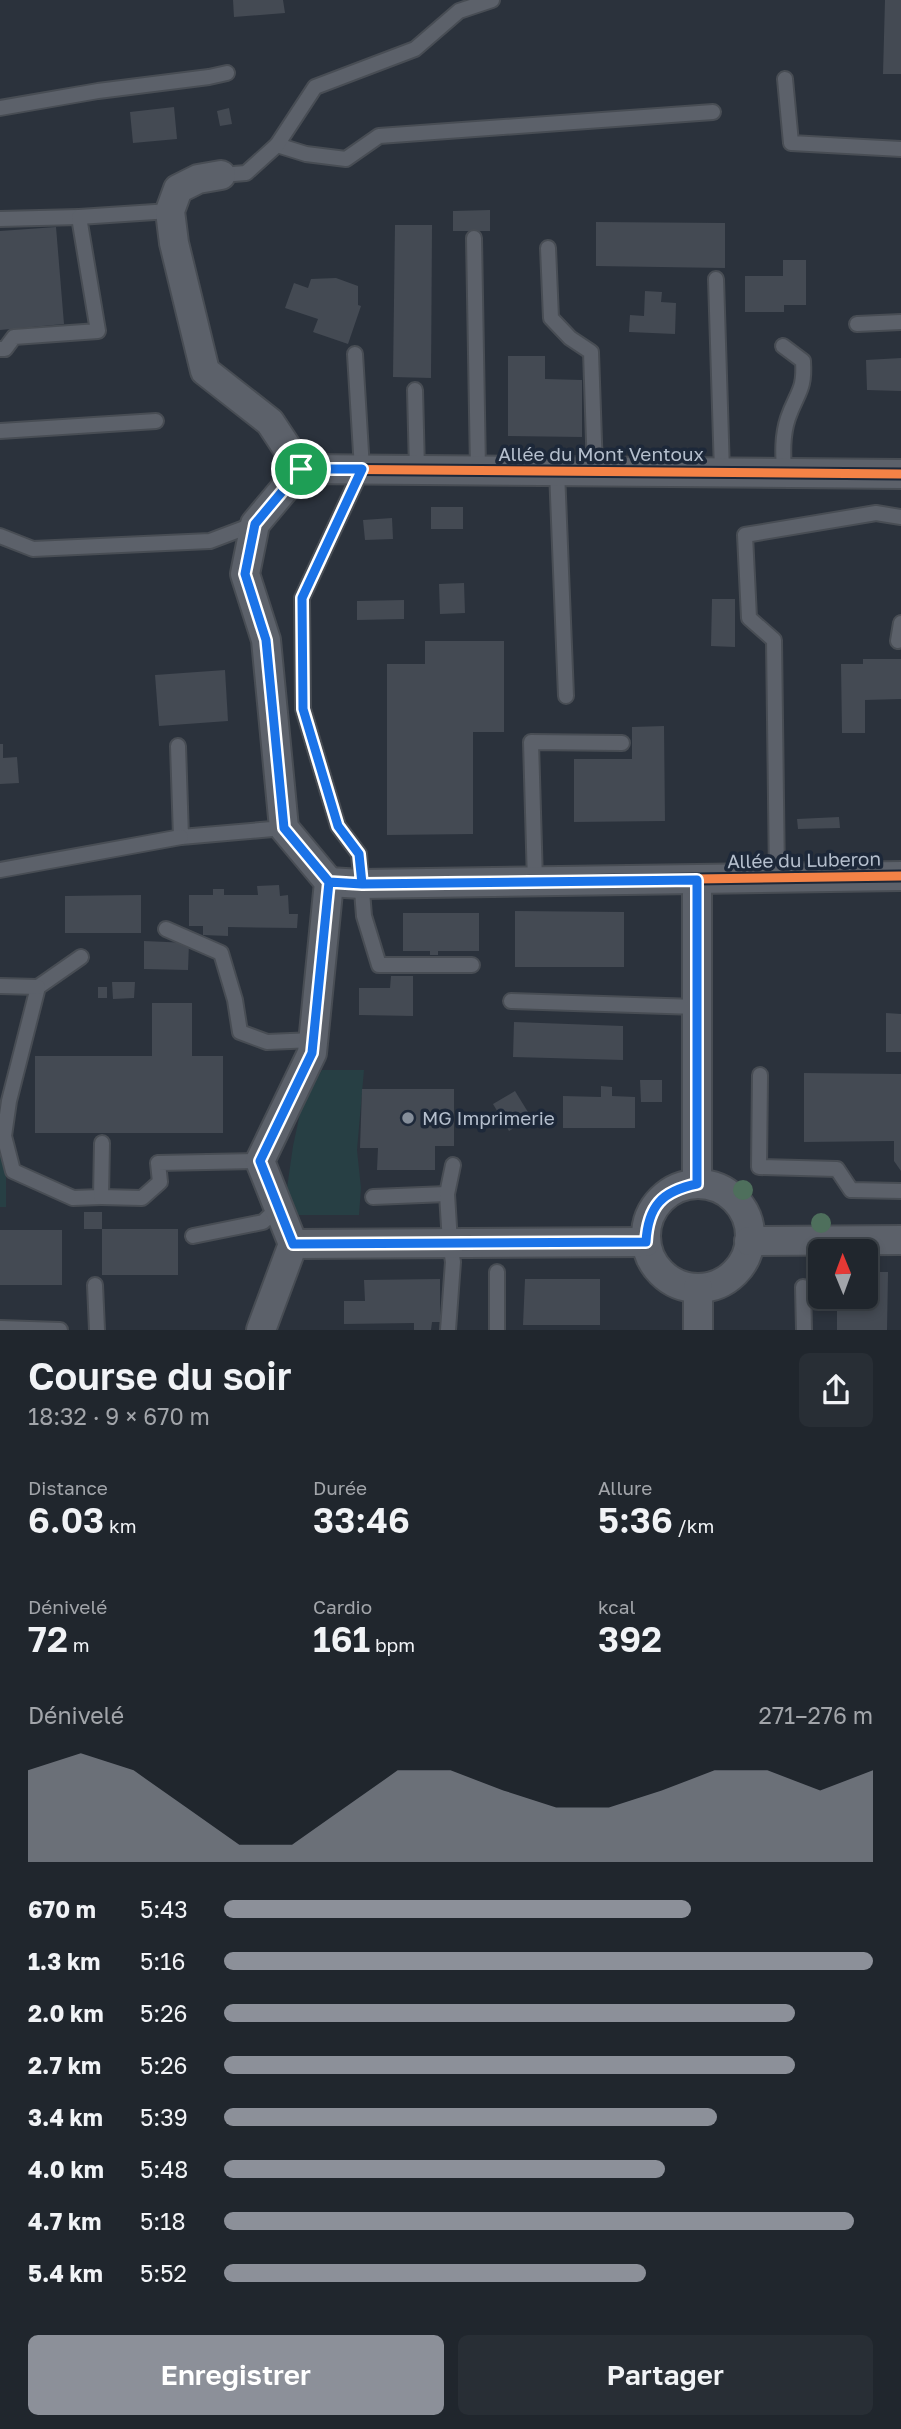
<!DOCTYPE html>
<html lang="fr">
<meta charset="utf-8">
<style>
body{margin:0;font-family:"Golos Text",sans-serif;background:#282e35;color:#f1f3f6;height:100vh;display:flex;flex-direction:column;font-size:26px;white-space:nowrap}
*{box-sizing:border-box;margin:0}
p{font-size:23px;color:#a2a5aa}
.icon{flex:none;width:38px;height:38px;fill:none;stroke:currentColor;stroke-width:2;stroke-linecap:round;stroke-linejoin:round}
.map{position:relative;height:1330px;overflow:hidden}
.details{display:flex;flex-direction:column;background:#20262d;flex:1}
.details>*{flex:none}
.needle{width:46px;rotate:359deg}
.controls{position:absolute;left:808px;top:1239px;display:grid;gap:14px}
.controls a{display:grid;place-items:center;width:70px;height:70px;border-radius:10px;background:#20262d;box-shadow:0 4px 10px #0003,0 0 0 2px #3d4349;font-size:35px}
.pin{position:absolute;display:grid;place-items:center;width:60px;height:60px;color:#fff;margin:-30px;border:4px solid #fff;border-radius:50%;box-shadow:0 2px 7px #0007}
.round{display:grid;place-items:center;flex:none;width:74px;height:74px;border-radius:10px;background:#282e35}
.head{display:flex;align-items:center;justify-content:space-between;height:119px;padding:0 28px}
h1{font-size:38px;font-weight:600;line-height:52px}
.metrics{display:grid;grid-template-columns:repeat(3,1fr);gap:10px;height:119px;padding:7px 28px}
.metrics div{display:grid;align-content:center}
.metrics b{font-size:35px;font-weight:600}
.metrics small{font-size:19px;font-weight:400}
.metrics p{font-size:19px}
.chart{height:196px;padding:14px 28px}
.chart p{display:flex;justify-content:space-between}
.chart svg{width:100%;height:126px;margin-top:7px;fill:#8c9099;opacity:.7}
.primary-button{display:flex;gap:14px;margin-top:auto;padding:14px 28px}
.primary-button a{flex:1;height:80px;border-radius:10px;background:#8c9099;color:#fff;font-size:28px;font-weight:600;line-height:80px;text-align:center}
.primary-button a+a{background:#282e35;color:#f1f3f6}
ul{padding:0 28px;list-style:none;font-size:23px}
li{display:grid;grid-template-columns:112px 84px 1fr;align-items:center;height:52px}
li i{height:18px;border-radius:9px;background:#8c9099}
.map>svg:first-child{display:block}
.green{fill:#273f44}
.building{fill:#444a53}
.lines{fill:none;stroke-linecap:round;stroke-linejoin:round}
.lane-casing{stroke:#484d54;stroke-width:18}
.street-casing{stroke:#484d54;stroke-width:32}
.lane{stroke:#5c616a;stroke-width:14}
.street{stroke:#5c616a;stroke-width:28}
.cycleway-casing{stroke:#1d2839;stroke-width:13}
.cycleway{stroke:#f48246;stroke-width:9}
.tree{fill:#4e6f5c}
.route-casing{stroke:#fff;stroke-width:14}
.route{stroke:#1a73e8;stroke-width:9}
.poi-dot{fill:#858e9a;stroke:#1d2839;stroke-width:2.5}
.labels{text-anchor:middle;stroke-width:7;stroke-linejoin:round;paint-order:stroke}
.street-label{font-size:19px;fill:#b5bfcd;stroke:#1d2839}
.poi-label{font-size:19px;fill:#b5bfcd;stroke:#1d2839;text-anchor:start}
</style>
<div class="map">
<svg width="901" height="1330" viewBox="0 0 901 1330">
<rect width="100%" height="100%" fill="#2b323c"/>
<!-- green -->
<g class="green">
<polygon points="322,1070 364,1070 357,1150 361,1188 359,1215 299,1215 290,1207 287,1188 293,1146 302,1104"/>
<rect x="0" y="1150" width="6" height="57"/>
</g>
<!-- building -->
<g class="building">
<polygon points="233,0 283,0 285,13 234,17"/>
<polygon points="885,0 901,0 901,74 883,74"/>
<polygon points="174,107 177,139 133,143 130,112"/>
<polygon points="229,108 232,124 220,126 217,111"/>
<polygon points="490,210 490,231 453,231 453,211"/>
<polygon points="596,222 725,223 725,268 596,266"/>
<polygon points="395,225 432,225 431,378 393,377"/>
<polygon points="56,227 64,324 0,330 0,231"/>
<polygon points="783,260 806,260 806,305 784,305 784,312 745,312 745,276 783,276"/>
<polygon points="336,278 358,286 358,305 361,306 348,344 313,332 318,319 285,308 294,283 308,288 311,279"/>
<polygon points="645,291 662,292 661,302 676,303 675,334 629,332 630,315 644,316"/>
<polygon points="508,356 545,356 545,379 582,380 582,437 508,436"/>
<polygon points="901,358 901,391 867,390 866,360"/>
<rect x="431" y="507" width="32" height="22"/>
<polygon points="392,518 393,539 365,540 363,520"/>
<polygon points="464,583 465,613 440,614 439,584"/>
<polygon points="712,599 735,599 735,647 711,646"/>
<polygon points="404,600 404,619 357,620 357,601"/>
<polygon points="425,641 504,641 504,732 473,732 473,834 387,835 387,664 425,664"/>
<polygon points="863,659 901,659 901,699 865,700 865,733 842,733 841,664 863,664"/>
<polygon points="225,670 228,721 159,726 155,675"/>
<polygon points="664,726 665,821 574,822 574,759 632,759 632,727"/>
<polygon points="0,744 3,744 3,758 17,757 19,783 0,784"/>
<polygon points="839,817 840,828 798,829 797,819"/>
<polygon points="279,885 280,896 288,895 289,914 298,914 297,928 228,927 228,936 203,935 203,926 189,926 189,895 213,895 213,889 224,889 224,895 258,895 257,886"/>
<polygon points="141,895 141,933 65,933 65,896"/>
<polygon points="515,911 624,912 624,967 515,967"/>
<polygon points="403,913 479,913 479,951 438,951 438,955 430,955 430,951 403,951"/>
<polygon points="144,941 189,943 188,970 144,969"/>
<polygon points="391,976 413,976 413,1016 359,1015 359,988 390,988"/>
<polygon points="112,982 135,982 134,998 113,999"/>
<rect x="98" y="987" width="9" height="11"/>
<polygon points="152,1003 192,1003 192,1056 223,1056 223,1133 35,1133 35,1056 152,1056"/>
<polygon points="886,1013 901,1014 901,1052 886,1052"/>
<polygon points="514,1022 623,1026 623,1060 513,1057"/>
<polygon points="804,1073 901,1074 901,1171 894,1161 894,1141 804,1142"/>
<polygon points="640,1080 662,1080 662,1102 641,1102"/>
<polygon points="601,1086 612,1087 612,1096 635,1097 635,1128 563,1128 563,1096 601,1097"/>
<polygon points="362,1089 454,1089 454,1146 435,1146 435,1170 377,1170 378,1148 360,1148"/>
<polygon points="515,1091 531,1117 509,1131 493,1104"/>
<polygon points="84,1212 102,1212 102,1229 178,1229 178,1275 102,1275 102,1229 84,1229"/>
<rect x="0" y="1230" width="62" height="55"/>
<polygon points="866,1272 888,1272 887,1330 837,1330 837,1297 866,1297"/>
<polygon points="440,1279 440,1322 432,1322 431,1330 414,1330 414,1323 344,1324 344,1301 365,1301 364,1280"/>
<polygon points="525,1279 600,1279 600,1325 523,1325"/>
</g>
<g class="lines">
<defs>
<g id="lane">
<polyline points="785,79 791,143 901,149"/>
<polyline points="0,108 98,91 209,77 227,73"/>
<polyline points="277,145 306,154 346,159 379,136 713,112"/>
<polyline points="221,175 246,173 277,145 315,87 415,49 459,11 492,0"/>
<polyline points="0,219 79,217"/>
<polyline points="474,238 478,470"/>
<polyline points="548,248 551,318 570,338 591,352 595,471"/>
<polyline points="716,279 722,472"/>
<polyline points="857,324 901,322"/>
<path d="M783,346L803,361C805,391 797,392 788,418C782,436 783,454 784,473"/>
<polyline points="0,349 5,349 14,337 98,331 79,217 170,211"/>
<polyline points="355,354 362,469 302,598 303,709 338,826 359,854 364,916 379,965 472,965"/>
<polyline points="415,390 417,470"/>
<polyline points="0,431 156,421"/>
<polyline points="557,471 566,696"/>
<polyline points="0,536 33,549 210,541 255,524"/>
<polyline points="898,641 901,623"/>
<polyline points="178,746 181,837 284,828"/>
<polyline points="0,870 181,837"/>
<polyline points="777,878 774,640 749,618 745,535 876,513 901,517"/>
<polyline points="535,882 531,742 622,743"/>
<polyline points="166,929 221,953 235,1000 240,1032 267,1042 314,1040"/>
<polyline points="81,957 38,987 9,1101 4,1136 13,1171 73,1198 101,1197"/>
<polyline points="0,986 38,987"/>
<polyline points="511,1001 697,1007"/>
<polyline points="760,1075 759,1167 837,1169 851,1190 901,1191"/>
<polyline points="102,1143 101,1197 142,1198 160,1182 158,1163 260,1161"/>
<polyline points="373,1197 447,1194"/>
<polyline points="193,1236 263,1222 278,1208"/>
<polyline points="497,1272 497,1330"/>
<polyline points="95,1285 97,1330"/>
<polyline points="803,1287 804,1330"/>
<polyline points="0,1328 60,1330"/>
<polyline points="448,1330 453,1262 450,1243 447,1194 453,1165"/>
</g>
<g id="street">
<polyline points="221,175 198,179 178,189 170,211 174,243 205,371 270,422 301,469"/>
<polyline points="301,469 901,474"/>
<polyline points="697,880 697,1184"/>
<polyline points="329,882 361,884 901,876"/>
<circle cx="698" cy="1236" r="52"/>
<polyline points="749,1241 901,1240"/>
<polyline points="293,1244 260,1161 312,1053 329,882 284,828 266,640 245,574 255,524 301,469"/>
<polyline points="293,1244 646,1242"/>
<polyline points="698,1288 698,1330"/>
<polyline points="261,1330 293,1244"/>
</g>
</defs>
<!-- lane casing -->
<use href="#lane" class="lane-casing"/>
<!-- street casing -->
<use href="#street" class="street-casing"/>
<!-- lane -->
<use href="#lane" class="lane"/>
<!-- street -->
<use href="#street" class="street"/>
<defs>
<g id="cycleway">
<polyline points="329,882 361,884 901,876"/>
<polyline points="293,1244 260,1161 312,1053 329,882 284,828 266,640 245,574 255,524 301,469 901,474"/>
</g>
</defs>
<!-- cycleway casing -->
<use href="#cycleway" class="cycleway-casing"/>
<!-- cycleway -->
<use href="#cycleway" class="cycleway"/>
</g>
<!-- trees -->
<g class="tree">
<circle cx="743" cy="1190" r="10"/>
<circle cx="821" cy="1223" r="10"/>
</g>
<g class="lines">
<defs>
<path id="route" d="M301,469L255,524L245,574L266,640L284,828L329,882L362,884L697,880V1184C662,1191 648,1206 646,1242L293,1244L260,1161L312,1053L329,882L362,884L359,854L338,826L303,709L302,598L362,469H301"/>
</defs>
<!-- route casing -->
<use href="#route" class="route-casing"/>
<!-- route -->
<use href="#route" class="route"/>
</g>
<!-- markers -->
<circle class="poi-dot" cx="408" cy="1118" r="7"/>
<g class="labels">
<!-- street labels -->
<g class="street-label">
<text x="601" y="461">Allée du Mont Ventoux</text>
<text transform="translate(804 860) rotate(-1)" y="7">Allée du Luberon</text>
</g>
<!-- poi labels -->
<g class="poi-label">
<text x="422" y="1125">MG Imprimerie</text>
</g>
</g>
</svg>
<div class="controls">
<a><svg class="needle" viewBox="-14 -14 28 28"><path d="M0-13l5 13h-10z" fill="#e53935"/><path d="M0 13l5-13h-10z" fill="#a2a5aa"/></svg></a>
</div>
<div class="pin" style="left:301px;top:469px;background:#1e9e55"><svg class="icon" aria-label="arrive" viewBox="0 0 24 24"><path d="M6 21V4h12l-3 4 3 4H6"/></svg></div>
</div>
<section class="details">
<div class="head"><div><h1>Course du soir</h1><p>18:32 · 9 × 670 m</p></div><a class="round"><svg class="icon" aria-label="share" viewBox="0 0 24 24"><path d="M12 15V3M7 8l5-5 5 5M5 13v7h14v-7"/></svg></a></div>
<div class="metrics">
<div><p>Distance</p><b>6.03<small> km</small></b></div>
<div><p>Durée</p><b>33:46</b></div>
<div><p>Allure</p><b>5:36<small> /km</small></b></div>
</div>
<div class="metrics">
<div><p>Dénivelé</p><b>72<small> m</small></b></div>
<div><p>Cardio</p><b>161<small> bpm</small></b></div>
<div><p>kcal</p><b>392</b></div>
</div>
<div class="chart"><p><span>Dénivelé</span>271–276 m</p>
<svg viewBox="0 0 160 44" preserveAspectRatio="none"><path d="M0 44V12L10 6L20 12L30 25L40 38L50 38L60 25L70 12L80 12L90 19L100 25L110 25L120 19L130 12L140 12L150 19L160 12V44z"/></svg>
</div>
<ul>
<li><b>670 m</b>5:43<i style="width:72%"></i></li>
<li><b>1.3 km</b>5:16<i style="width:100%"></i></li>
<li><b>2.0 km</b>5:26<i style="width:88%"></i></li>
<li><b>2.7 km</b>5:26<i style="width:88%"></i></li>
<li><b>3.4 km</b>5:39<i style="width:76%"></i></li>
<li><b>4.0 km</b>5:48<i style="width:68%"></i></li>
<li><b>4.7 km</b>5:18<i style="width:97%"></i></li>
<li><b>5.4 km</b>5:52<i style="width:65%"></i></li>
</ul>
<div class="primary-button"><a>Enregistrer</a><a>Partager</a></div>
</section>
